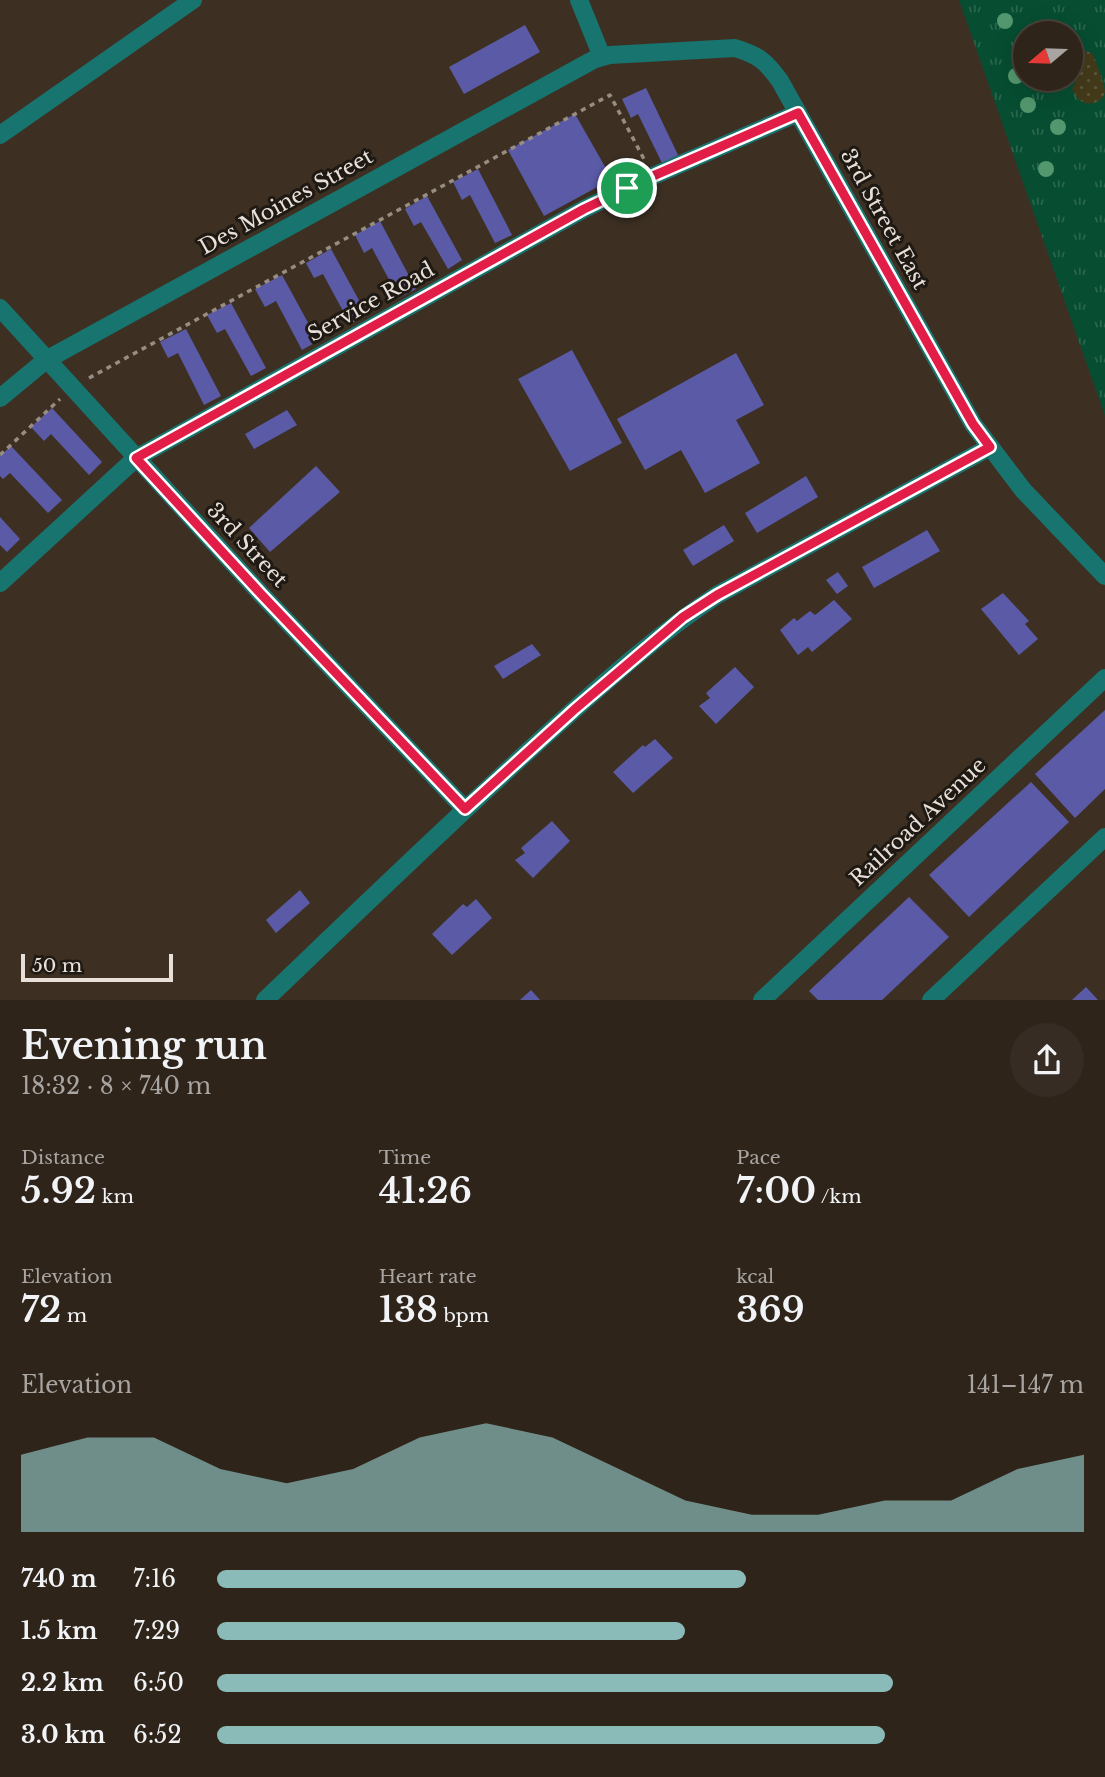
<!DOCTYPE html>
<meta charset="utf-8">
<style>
body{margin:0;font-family:"Libre Baskerville",serif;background:#362c23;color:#f1f3f6;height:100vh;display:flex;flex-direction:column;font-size:26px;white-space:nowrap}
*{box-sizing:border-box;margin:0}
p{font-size:23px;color:#a7a4a2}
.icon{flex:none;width:38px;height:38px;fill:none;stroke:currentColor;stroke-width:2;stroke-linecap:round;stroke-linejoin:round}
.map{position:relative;height:1000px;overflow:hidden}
.details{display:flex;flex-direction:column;background:#2e241a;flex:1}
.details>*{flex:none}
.needle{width:46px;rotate:251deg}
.fabs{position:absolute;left:1013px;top:21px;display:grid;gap:14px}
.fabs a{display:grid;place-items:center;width:70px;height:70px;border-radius:50%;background:#2e241a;box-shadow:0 7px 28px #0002,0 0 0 2px #494139;font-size:35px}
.scale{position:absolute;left:21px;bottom:18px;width:152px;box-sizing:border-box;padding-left:7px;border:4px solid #e8e0d8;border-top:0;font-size:19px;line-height:24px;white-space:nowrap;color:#e8e0d8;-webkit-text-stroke:5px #1f1914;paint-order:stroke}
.pin{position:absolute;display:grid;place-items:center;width:60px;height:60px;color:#fff;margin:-30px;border:4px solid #fff;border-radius:50%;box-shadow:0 2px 7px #0007}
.round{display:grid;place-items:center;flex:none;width:74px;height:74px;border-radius:37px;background:#362c23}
.headline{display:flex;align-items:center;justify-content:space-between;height:119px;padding:0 21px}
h1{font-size:38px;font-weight:600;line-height:52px}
.metrics{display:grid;grid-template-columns:repeat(3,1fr);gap:10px;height:119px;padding:7px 21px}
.metrics div{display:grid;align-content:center}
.metrics b{font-size:35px;font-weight:600}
.metrics small{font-size:19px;font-weight:400}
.metrics p{font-size:19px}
.chart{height:196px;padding:14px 21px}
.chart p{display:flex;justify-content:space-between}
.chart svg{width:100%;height:126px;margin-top:7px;fill:#8bbbb9;opacity:.7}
ul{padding:0 21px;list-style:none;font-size:23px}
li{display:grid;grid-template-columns:112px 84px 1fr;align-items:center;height:52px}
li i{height:18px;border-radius:9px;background:#8bbbb9}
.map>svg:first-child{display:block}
.grass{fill:url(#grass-tufts);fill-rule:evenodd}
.sand{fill:url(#sand-dots)}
.building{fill:#5b5aa7}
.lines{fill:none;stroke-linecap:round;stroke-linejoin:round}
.path{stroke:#978d82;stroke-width:3.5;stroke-dasharray:5 5;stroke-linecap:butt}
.street{stroke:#18746f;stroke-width:18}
.tree{fill:#53976e}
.route-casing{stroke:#fff;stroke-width:14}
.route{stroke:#e11d48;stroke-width:9}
.labels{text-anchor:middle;stroke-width:6;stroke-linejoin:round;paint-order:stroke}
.street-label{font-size:21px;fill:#e8e0d8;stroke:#1f1914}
</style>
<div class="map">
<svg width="1105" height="1000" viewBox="0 0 1105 1000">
<defs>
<pattern id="grass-tufts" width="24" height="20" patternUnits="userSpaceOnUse" patternTransform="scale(1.75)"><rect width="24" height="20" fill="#064d31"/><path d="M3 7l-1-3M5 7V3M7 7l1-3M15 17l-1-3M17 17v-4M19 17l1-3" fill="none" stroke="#2a664e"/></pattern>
<pattern id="sand-dots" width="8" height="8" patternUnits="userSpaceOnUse" patternTransform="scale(1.75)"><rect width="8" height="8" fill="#433a1a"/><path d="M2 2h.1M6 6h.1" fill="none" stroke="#5e563b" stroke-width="1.8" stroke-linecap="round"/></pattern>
</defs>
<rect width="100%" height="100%" fill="#3d3023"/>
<!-- grass -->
<path class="grass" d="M959,0H1105V416ZM1026,33H1071V79H1026Z"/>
<!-- sand -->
<path class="sand" d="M1086,51L1093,54C1096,63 1105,85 1105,92C1103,102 1091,106 1083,102C1077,100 1075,94 1072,89L1078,77L1074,72L1071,57L1077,53Z"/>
<!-- building -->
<g class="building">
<polygon points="525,25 540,52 464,94 449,67"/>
<polygon points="646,88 678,155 662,163 638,114 631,118 622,99"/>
<polygon points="575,114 612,179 544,216 508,150"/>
<polygon points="478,169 512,235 495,243 470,195 462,200 453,182"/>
<polygon points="427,196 462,260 448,269 421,222 414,226 405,209"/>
<polygon points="380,221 416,289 399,298 372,248 364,253 355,235"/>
<polygon points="331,249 367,315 350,324 323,274 314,278 306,263"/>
<polygon points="282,275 318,341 302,350 276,301 265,307 255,289"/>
<polygon points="231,303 266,368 251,376 225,329 217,333 207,315"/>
<polygon points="186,329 221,396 204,405 178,353 168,358 160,342"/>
<polygon points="572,350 622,443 570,471 518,379"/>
<polygon points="736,353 764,405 736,420 760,463 705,493 681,450 645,470 617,419"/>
<polygon points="52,408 102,462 89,475 51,434 44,441 31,427"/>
<polygon points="287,410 297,425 254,449 245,434"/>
<polygon points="11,446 62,500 48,513 10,473 3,479 0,476 0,456"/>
<polygon points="316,466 340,492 270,552 249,528"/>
<polygon points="806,476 818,497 757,533 745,513"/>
<polygon points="0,517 20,539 7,552 0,545"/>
<polygon points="724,525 734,541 693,566 683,550"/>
<polygon points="927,530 940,551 874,588 862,567"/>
<polygon points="838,572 848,586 837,594 826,580"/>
<polygon points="1003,593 1029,621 1025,624 1038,639 1019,655 981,609"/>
<polygon points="834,600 852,619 812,652 808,647 798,655 780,630 794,618 797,621 810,611 815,615"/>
<polygon points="532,644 541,655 503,679 494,666"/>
<polygon points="735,667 754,687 716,724 699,706 710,698 706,693"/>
<polygon points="1105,710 1105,789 1075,818 1035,774"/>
<polygon points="655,739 673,758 633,793 613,772 643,745 645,747"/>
<polygon points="1031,782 1069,822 969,917 929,875"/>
<polygon points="552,821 570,841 533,878 515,860 525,853 521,848"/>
<polygon points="300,890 310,903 276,933 266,920"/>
<polygon points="909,897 949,937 882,1000 818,1000 809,991"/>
<polygon points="476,899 492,918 452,955 432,934 463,904 467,907"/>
<polygon points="1086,987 1098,1000 1072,1000"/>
<polygon points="531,990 540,1000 520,1000"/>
</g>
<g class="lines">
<!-- path -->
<g class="path">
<polyline points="89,378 610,95 645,161"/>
<polyline points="0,455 60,399"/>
</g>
<!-- street -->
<g class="street">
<path d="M579,0L602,57L610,55L735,48C758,55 766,61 780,81L973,424L1023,490L1105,576"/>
<polyline points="0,135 193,0"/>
<polyline points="0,308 261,594 465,809"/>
<polyline points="0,398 46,360 593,60 602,57"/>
<polyline points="0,583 136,458 584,209 653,176 798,113"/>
<path d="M265,1000C355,914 444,828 536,744C594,692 652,638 717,595L990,447"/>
<polyline points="762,1000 1105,678"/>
<polyline points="931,1000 1105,837"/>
</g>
</g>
<!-- trees -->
<g class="tree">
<circle cx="1005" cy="21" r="8"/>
<circle cx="1016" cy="76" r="8"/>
<circle cx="1028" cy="105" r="8"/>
<circle cx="1058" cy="127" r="8"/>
<circle cx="1046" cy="169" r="8"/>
</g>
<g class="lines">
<defs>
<polygon id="route" points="798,113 973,424 990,447 717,595 683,617 575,709 465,809 261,594 136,458 584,209 653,176"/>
</defs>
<!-- route casing -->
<use href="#route" class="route-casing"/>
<!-- route -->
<use href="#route" class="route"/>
</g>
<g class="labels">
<!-- street labels -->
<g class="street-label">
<text transform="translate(286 202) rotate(-29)" y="7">Des Moines Street</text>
<text transform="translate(884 219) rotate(61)" y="7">3rd Street East</text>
<text transform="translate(371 302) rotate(-29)" y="7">Service Road</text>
<text transform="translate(247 545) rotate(47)" y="7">3rd Street</text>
<text transform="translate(918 822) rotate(-43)" y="7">Railroad Avenue</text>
</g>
</g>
</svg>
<div class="fabs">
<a><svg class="needle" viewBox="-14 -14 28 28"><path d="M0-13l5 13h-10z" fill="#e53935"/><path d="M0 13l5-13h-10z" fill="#a7a4a2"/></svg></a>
</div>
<div class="scale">50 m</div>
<div class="pin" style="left:627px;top:188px;background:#1e9e55"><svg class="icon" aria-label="arrive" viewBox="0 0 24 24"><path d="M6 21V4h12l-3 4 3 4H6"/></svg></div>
</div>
<section class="details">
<div class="headline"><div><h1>Evening run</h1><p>18:32 · 8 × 740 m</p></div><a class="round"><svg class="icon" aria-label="share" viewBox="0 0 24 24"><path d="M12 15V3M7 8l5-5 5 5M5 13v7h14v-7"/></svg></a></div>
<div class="metrics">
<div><p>Distance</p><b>5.92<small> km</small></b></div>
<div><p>Time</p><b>41:26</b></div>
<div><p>Pace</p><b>7:00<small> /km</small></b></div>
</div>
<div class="metrics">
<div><p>Elevation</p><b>72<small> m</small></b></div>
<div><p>Heart rate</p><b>138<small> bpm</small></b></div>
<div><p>kcal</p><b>369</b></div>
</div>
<div class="chart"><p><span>Elevation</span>141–147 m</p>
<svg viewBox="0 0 160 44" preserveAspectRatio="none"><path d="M0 44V17L10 11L20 11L30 22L40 27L50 22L60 11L70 6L80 11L90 22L100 33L110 38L120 38L130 33L140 33L150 22L160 17V44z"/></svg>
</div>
<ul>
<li><b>740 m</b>7:16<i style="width:61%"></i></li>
<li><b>1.5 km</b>7:29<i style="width:54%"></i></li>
<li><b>2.2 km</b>6:50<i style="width:78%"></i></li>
<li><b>3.0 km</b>6:52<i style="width:77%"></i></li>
</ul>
</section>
